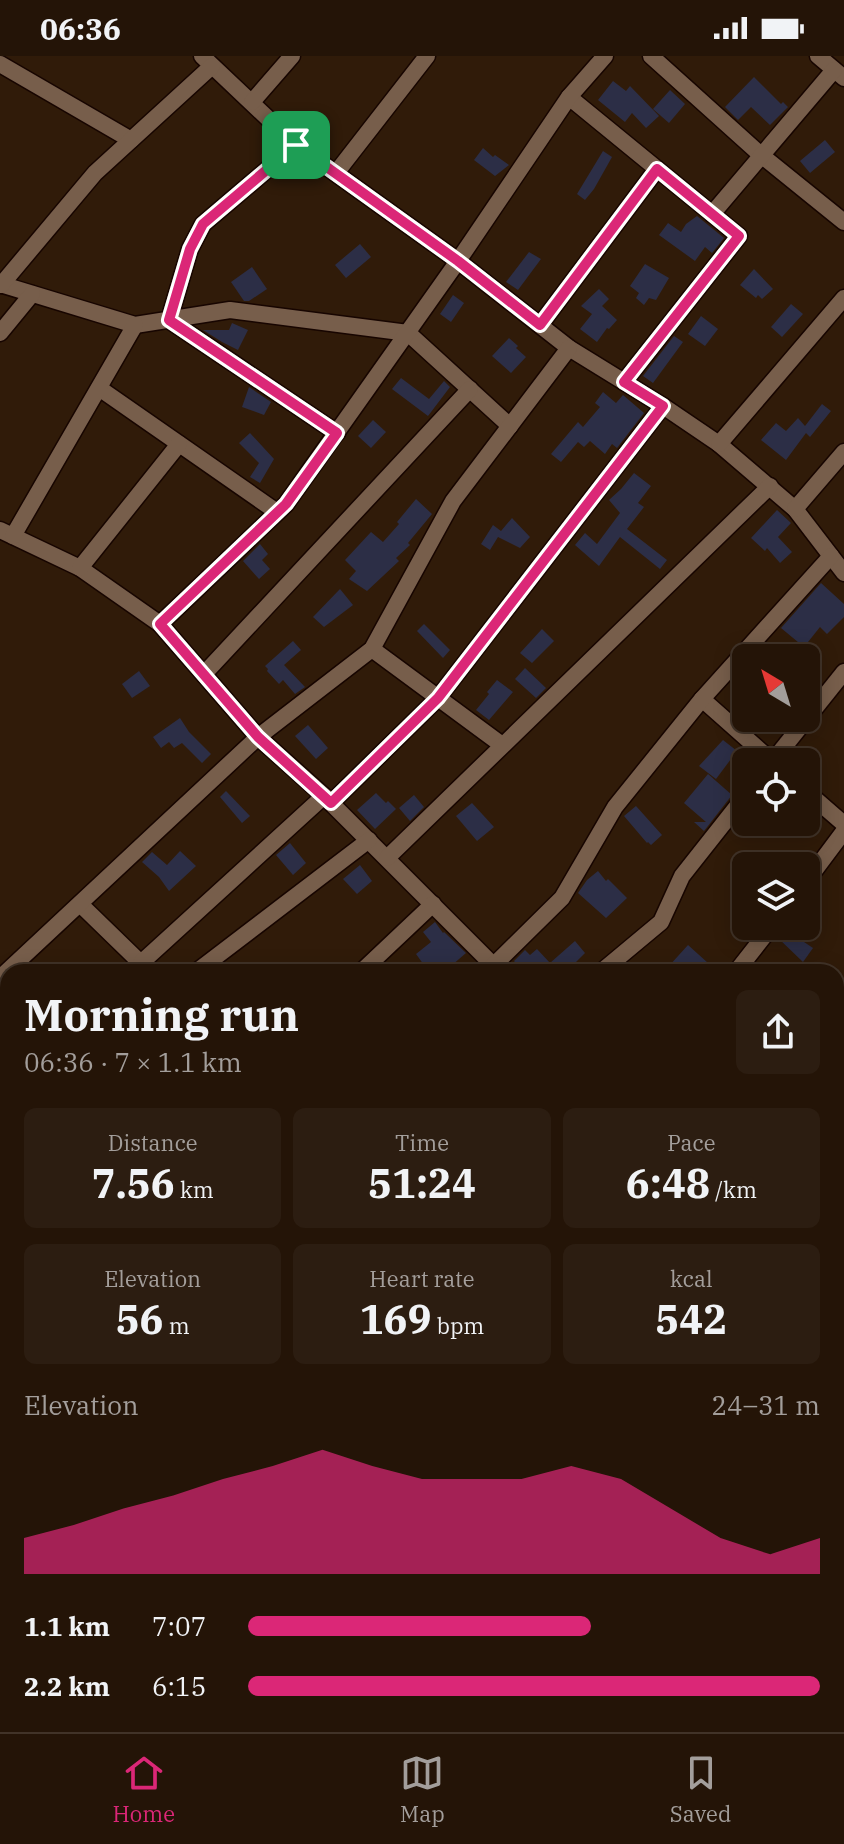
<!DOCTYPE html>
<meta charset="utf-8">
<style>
body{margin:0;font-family:"IBM Plex Serif",serif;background:#2c1d11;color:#f1f3f6;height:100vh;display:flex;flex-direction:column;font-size:30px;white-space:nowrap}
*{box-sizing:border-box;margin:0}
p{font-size:26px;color:#a39e9b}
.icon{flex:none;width:44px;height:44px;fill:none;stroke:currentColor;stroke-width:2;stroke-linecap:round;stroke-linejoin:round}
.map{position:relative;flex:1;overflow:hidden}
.panel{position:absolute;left:0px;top:908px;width:844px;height:768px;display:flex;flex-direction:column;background:#241407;border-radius:24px 24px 0 0;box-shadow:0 4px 20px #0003,0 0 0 2px #413328}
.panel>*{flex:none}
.needle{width:52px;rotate:322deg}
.tools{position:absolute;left:732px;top:588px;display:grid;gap:16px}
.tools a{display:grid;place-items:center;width:88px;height:88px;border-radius:12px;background:#241407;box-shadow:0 4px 20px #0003,0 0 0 2px #413328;font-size:40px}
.pin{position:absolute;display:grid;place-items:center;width:68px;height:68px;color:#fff;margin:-34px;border-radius:16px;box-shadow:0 4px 12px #0006}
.round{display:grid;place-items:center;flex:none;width:84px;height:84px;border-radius:12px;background:#2c1d11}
.head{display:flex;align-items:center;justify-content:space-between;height:136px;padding:0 24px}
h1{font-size:44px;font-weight:800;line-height:60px}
.stats{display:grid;grid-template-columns:repeat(3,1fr);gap:12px;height:136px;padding:8px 24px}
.stats div{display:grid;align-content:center;border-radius:12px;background:#2c1d11;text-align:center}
.stats b{font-size:40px;font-weight:800}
.stats small{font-size:22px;font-weight:400}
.stats p{font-size:22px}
.chart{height:224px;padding:16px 24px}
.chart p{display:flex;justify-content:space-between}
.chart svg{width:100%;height:144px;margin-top:8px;fill:#db2777;opacity:.7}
ul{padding:0 24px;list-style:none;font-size:26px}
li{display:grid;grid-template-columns:128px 96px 1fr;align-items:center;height:60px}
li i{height:20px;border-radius:10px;background:#db2777}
.status{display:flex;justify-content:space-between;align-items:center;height:56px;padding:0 40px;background:#241407;direction:ltr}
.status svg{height:22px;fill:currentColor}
.tabs{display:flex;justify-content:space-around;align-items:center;height:112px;border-top:2px solid #413328;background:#241407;font-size:22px;color:#a39e9b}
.tabs a{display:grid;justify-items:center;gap:4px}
.tabs .current{color:#db2777}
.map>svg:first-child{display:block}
.building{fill:#2c2e46}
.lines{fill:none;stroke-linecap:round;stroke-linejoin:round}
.minor-casing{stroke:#170500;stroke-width:19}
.minor{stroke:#775e4b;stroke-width:16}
.route-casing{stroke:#fff;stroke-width:16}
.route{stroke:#db2777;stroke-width:10}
</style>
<div class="status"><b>06:36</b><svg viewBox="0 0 49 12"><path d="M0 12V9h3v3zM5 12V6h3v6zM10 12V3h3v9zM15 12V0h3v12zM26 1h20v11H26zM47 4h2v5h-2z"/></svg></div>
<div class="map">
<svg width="844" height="1676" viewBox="0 0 844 1676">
<rect width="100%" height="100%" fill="#301b09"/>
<!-- building -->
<g class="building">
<polygon points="754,21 781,48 783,46 788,51 770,69 751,51 738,64 725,51"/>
<polygon points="613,25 626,35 630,30 659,60 646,72 632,57 625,66 598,44"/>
<polygon points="670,34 685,48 669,67 653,53"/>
<polygon points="825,84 835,96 810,117 800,105"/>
<polygon points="483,92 493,101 495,99 509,109 495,120 474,104"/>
<polygon points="603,95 612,101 594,133 585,144 577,138"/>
<polygon points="697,160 724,182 712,197 705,191 695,205 659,179 668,167 681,176 686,168"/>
<polygon points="360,188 371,201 346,222 335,209"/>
<polygon points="529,196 541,203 518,234 506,226"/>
<polygon points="645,208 669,222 656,244 649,242 644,249 636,242 639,237 630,230"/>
<polygon points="252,211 267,233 249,245 244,245 231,226"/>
<polygon points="754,213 773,233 762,243 758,239 756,242 740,229"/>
<polygon points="599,233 609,243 602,250 617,264 609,273 607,272 597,286 580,273 592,258 581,250"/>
<polygon points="453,239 464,247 451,266 440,258"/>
<polygon points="791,248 803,258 782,281 771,271"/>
<polygon points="701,260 718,273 705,290 688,278"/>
<polygon points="232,267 248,274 238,294 222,286 203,274 229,274"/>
<polygon points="674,280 683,286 653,327 643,320"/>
<polygon points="509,282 518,290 516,292 526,301 511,317 492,300"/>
<polygon points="401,322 429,343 444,325 450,331 428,360 392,333"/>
<polygon points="249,331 271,346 264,359 242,351"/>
<polygon points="603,336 616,347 623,339 644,357 617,392 612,388 605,398 590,385 584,391 578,386 561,406 551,398 578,366 583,371 600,351 595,347"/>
<polygon points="822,348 831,355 810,381 806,377 786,404 761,384 776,367 786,375 798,362 805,370"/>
<polygon points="373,364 386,376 371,392 358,380"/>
<polygon points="250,377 274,403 260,427 250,421 259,407 239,387"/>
<polygon points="634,417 651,430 638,447 644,451 627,473 667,504 660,513 620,481 599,510 575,489 585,477 597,488 620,457 609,444 621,433"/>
<polygon points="416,443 432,458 408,487 410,489 396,502 399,505 367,535 349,523 356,515 345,504 371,476 383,486 399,468 397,466"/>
<polygon points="777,454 791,467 778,481 792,496 780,507 767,492 765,495 751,482"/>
<polygon points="512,462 530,481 520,492 498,481 490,494 481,488 493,469 501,475"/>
<polygon points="260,488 268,498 262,504 270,513 259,523 243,505"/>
<polygon points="821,527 844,548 844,561 827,578 820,571 804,591 781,572"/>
<polygon points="340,533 353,549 324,571 313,561"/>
<polygon points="424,568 450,594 443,602 417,575"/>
<polygon points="542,573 554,585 532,607 520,597"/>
<polygon points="293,585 301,594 284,609 305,631 295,638 283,624 279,628 267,615 268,613 265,610"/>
<polygon points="525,612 546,632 536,642 515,623"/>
<polygon points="139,615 150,630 132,642 122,628"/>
<polygon points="497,624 513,636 489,664 476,654 489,638 487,636"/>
<polygon points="180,662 189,676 211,698 202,707 182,687 174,692 169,686 161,692 153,681"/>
<polygon points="308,669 328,692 316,703 295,680"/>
<polygon points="723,684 737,695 716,723 699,710"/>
<polygon points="708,718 732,739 704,775 694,766 706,766 684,747"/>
<polygon points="226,735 250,760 242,767 220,741"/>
<polygon points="376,737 386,747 388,745 396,753 375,773 357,754"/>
<polygon points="414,739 424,751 410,765 399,752"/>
<polygon points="472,747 494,771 477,785 456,760"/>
<polygon points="636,750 662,779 651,789 648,786 647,787 624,760"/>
<polygon points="290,787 306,807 293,819 276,799"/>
<polygon points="180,795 196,810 169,835 159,821 142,806 152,796 167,809"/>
<polygon points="360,809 372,825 357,838 343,823"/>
<polygon points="598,815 606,825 608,823 627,842 606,862 578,837 587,824"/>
<polygon points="435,866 443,877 444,876 466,897 444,916 429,916 416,898 431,886 423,876"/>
<polygon points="783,872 813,892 803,906 777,881"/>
<polygon points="575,885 585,897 566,916 523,916 514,905 525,894 530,899 537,893 550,907"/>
<polygon points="688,889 718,916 696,916 690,911 686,916 677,916 669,910"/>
</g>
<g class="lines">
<defs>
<g id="minor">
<polyline points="202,0 296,89 458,205 569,292 663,350 719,388 795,453 844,517"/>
<polyline points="651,0 761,99 844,166"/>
<polyline points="818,0 844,22"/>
<polyline points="0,8 131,84"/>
<polyline points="569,41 739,180 624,326"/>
<polyline points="252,46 292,0"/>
<polyline points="296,89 203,168 190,193 169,264 337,377"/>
<polyline points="336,117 427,0"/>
<polyline points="712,158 834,14"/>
<polyline points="0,228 135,269 230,254 408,277 510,370"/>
<polyline points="1,229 95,117 212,10"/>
<polyline points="540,269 657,113"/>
<polyline points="0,277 32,238"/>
<polyline points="99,332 277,456"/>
<polyline points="719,388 844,242"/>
<polyline points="795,453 844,396"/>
<polyline points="0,474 80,512 160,568 258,681 324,740 500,916"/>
<polyline points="13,480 135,269"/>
<polyline points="80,512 179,388"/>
<polyline points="160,568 286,448 458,205 569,41 605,0"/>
<polyline points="372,593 502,689"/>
<polyline points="204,618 470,333"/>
<polyline points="702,643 773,706"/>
<polyline points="772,706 844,616"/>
<polyline points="806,735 844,768"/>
<polyline points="331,747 438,642 663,350"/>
<polyline points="387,802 770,430"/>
<polyline points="806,826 844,775"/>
<polyline points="80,848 150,916"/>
<polyline points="141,907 324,740"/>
<polyline points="488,915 562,842 615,751 702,643 831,500"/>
<polyline points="196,916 369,784"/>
<polyline points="361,916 433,848"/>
<polyline points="601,916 661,866 682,820 746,739"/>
<polyline points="736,916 772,870"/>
<polyline points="0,922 258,681 372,593 453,445 569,292"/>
<polyline points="836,962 844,948"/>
<polyline points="0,964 8,977"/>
<polyline points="0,1073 8,1066"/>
<polyline points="836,1148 844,1134"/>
<polyline points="836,1192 844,1197"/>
<polyline points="0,1200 8,1191"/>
<polyline points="836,1217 844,1208"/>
<polyline points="0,1335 8,1327"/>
<polyline points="836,1343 844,1337"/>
<polyline points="836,1478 844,1472"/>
<polyline points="0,1493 8,1504"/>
<polyline points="836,1614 844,1608"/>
<polyline points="0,1641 8,1633"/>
<polyline points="836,1649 844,1660"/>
<polyline points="448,1668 458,1676"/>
<polyline points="88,1676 95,1668"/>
<polyline points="244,1676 251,1668"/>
<polyline points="344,1676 352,1668"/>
<polyline points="575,1676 585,1668"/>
<polyline points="756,1676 766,1668"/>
</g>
</defs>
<!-- minor casing -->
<use href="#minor" class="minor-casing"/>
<!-- minor -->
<use href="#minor" class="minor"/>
</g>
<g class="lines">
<defs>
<polygon id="route" points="296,89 458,205 540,269 657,113 739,180 624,326 663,350 438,642 331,747 258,681 160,568 286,448 337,377 169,264 190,193 203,168"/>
</defs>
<!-- route casing -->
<use href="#route" class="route-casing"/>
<!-- route -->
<use href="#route" class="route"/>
</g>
</svg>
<div class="tools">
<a><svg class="needle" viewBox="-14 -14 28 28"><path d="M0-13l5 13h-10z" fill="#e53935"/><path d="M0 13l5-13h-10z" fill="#a39e9b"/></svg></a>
<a><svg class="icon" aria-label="locate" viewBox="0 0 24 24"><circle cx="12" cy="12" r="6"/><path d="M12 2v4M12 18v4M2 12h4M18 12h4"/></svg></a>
<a><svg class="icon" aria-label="layers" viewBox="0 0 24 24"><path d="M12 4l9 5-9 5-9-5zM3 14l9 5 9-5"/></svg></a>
</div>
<div class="pin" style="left:296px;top:89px;background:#1e9e55"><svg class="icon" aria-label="arrive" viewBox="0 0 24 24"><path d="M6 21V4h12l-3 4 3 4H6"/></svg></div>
<section class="panel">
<div class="head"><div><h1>Morning run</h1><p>06:36 · 7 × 1.1 km</p></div><a class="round"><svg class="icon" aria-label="share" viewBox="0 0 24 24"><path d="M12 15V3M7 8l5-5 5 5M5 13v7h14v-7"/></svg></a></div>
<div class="stats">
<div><p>Distance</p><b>7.56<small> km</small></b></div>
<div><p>Time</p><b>51:24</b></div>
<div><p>Pace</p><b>6:48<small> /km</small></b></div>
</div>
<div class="stats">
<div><p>Elevation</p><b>56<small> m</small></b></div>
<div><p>Heart rate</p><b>169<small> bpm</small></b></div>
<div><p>kcal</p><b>542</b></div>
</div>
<div class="chart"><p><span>Elevation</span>24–31 m</p>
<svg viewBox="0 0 160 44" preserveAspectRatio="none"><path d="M0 44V33L10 29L20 24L30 20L40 15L50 11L60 6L70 11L80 15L90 15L100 15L110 11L120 15L130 24L140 33L150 38L160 33V44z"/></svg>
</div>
<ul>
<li><b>1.1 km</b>7:07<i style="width:60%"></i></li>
<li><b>2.2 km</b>6:15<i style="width:100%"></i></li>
</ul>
</section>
</div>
<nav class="tabs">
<a class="current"><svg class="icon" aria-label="home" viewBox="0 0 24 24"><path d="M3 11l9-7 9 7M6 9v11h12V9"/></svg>Home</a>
<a><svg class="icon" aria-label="map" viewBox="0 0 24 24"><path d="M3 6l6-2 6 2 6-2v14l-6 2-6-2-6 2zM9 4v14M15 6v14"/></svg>Map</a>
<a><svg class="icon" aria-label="saved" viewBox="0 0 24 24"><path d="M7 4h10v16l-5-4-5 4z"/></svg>Saved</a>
</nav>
